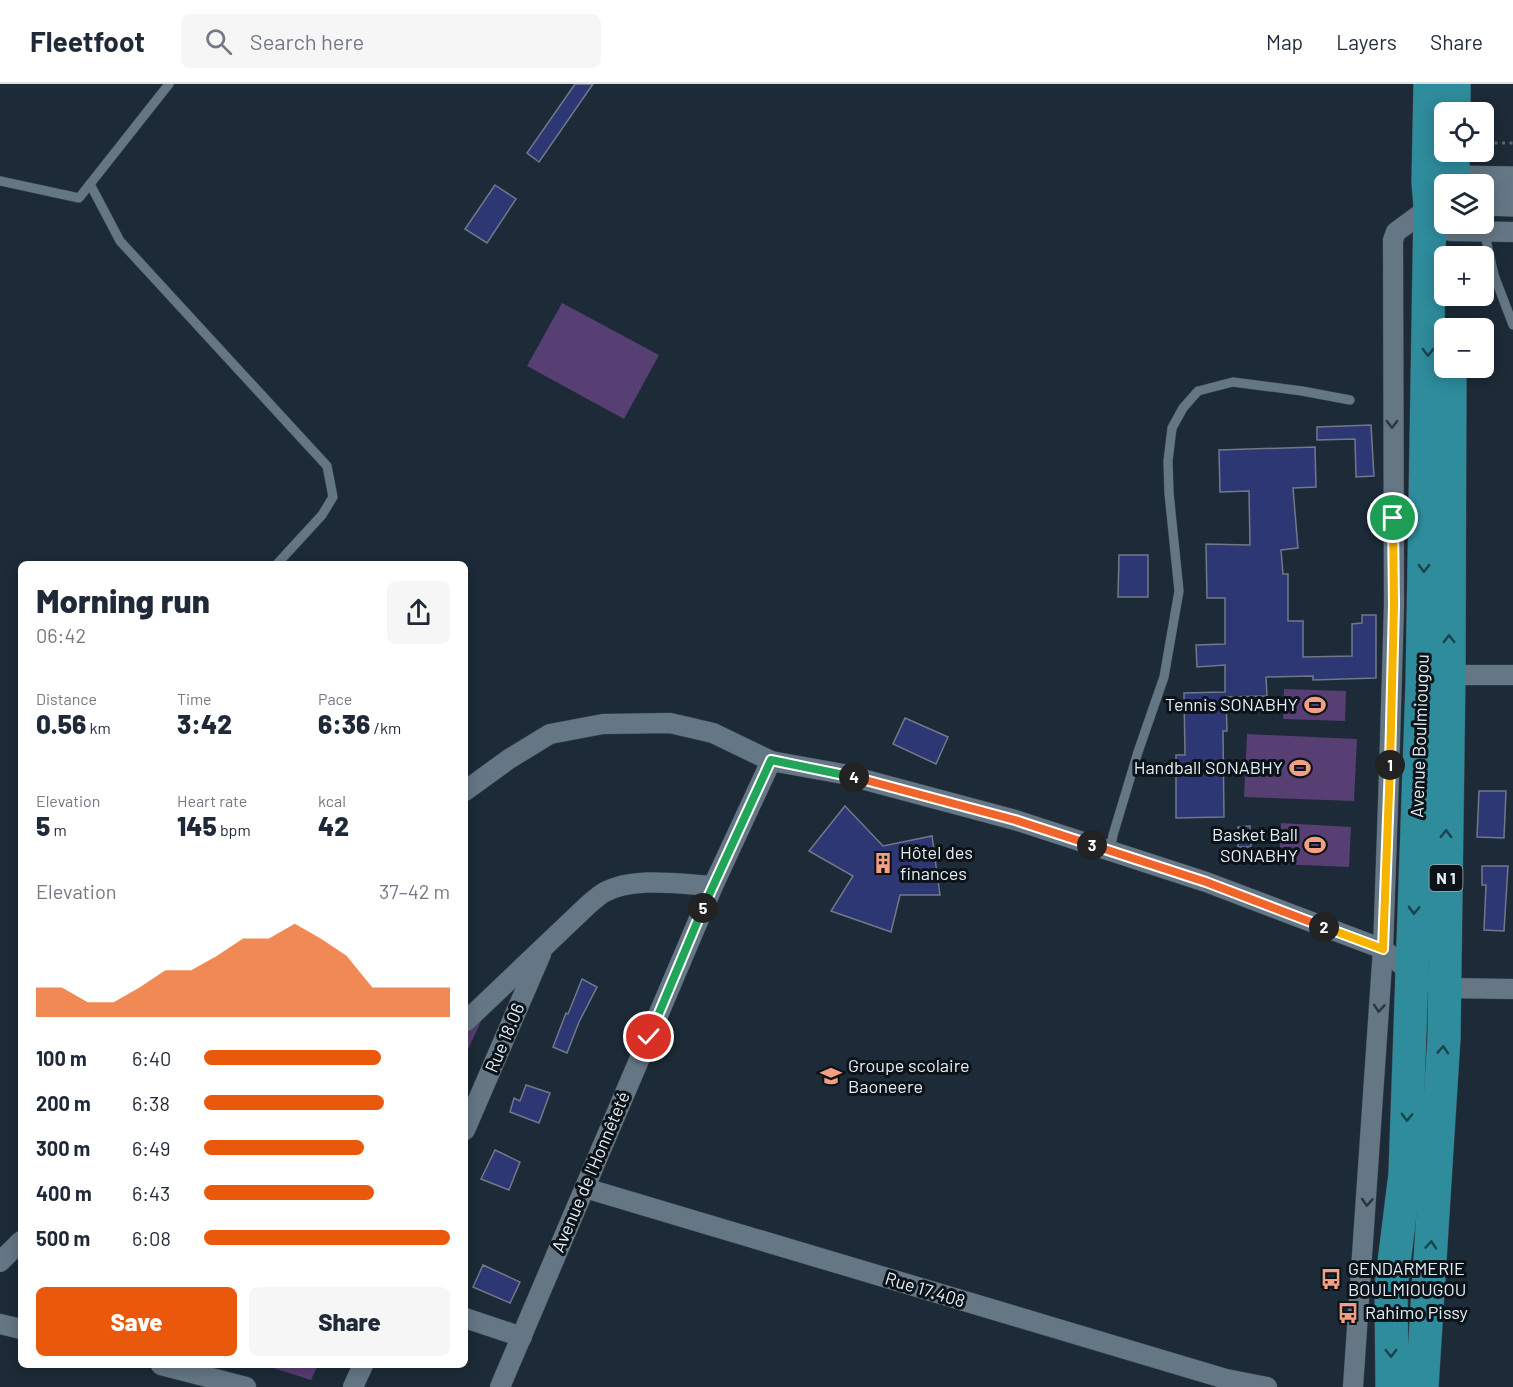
<!DOCTYPE html>
<meta charset="utf-8">
<style>
body{margin:0;font-family:Barlow,sans-serif;background:#f6f6f7;color:#1f2937;height:100vh;display:flex;flex-direction:column;font-size:22px;white-space:nowrap}
*{box-sizing:border-box;margin:0}
p{font-size:20px;color:#747a83}
.icon{flex:none;width:33px;height:33px;fill:none;stroke:currentColor;stroke-width:2;stroke-linecap:round;stroke-linejoin:round}
.map{position:relative;flex:1;overflow:hidden}
.side{position:absolute;left:18px;top:477px;width:450px;height:807px;display:flex;flex-direction:column;background:#fff;border-radius:9px;box-shadow:0 3px 15px #0003}
.side>*{flex:none}
.fabs{position:absolute;left:1434px;top:18px;display:grid;gap:12px}
.fabs a{display:grid;place-items:center;width:60px;height:60px;border-radius:9px;background:#fff;box-shadow:0 3px 15px #0003;font-size:30px}
.pin{position:absolute;display:grid;place-items:center;width:51px;height:51px;color:#fff;margin:-26px;border:3px solid #fff;border-radius:50%;box-shadow:0 2px 6px #0007}
.km{position:absolute;width:30px;height:30px;margin:-15px;border-radius:50%;background:#222;color:#fff;font-size:16px;line-height:30px;text-align:center}
.round{display:grid;place-items:center;flex:none;width:63px;height:63px;border-radius:9px;background:#f6f6f7}
.headline{display:flex;align-items:center;justify-content:space-between;height:102px;padding:0 18px}
h1{font-size:33px;font-weight:800;line-height:45px}
.stats{display:grid;grid-template-columns:repeat(3,1fr);gap:9px;height:102px;padding:6px 18px}
.stats div{display:grid;align-content:center}
.stats b{font-size:26px;font-weight:800}
.stats small{font-size:16px;font-weight:400}
.stats p{font-size:16px}
.chart{height:168px;padding:12px 18px}
.chart p{display:flex;justify-content:space-between}
.chart svg{width:100%;height:108px;margin-top:6px;fill:#ea580c;opacity:.7}
.button{display:flex;gap:12px;margin-top:auto;padding:12px 18px}
.button a{flex:1;height:69px;border-radius:9px;background:#ea580c;color:#fff;font-size:24px;font-weight:800;line-height:69px;text-align:center}
.button a+a{background:#f6f6f7;color:#1f2937}
ul{padding:0 18px;list-style:none;font-size:20px}
li{display:grid;grid-template-columns:96px 72px 1fr;align-items:center;height:45px}
li i{height:15px;border-radius:8px;background:#ea580c}
header{display:flex;align-items:center;gap:36px;box-sizing:border-box;height:84px;padding:0 30px;background:#fff;border-bottom:2px solid #e0e1e3}
header strong{font-size:28px}
nav{display:flex;gap:33px;margin-inline-start:auto;font-size:21px}
.search{width:420px;height:54px;background:#f6f6f7;display:flex;align-items:center;gap:15px;box-sizing:border-box;padding:0 21px;border-radius:9px;color:#747a83;font-size:22px}
.map>svg:first-child{display:block}
.green{fill:#573e73}
.building{fill:#2d3774;stroke:#72778a;stroke-width:1.5}
.lines{fill:none;stroke-linecap:round;stroke-linejoin:round}
.service-casing{stroke:#3b4852;stroke-width:10}
.minor-casing{stroke:#3b4852;stroke-width:21}
.secondary-casing{stroke:#3b4852;stroke-width:28}
.trunk-casing{stroke:#3b4852;stroke-width:34}
.path{stroke:#586671;stroke-width:3;stroke-dasharray:3 4.5;stroke-linecap:butt}
.service{stroke:#657785;stroke-width:9}
.minor{stroke:#657785;stroke-width:20}
.secondary{stroke:#657785;stroke-width:27}
.trunk{stroke:#2e8c9c;stroke-width:33}
.oneway{stroke:#1a434d}
.oneway2{stroke:#2b363e}
.split-1-casing{stroke:#fff;stroke-width:12}
.split-2-casing{stroke:#fff;stroke-width:12}
.split-3-casing{stroke:#fff;stroke-width:12}
.split-4-casing{stroke:#fff;stroke-width:12}
.split-5-casing{stroke:#fff;stroke-width:12}
.split-6-casing{stroke:#fff;stroke-width:12}
.split-1{stroke:#f5b400;stroke-width:8}
.split-2{stroke:#f5b400;stroke-width:8}
.split-3{stroke:#f0652b;stroke-width:8}
.split-4{stroke:#f0652b;stroke-width:8}
.split-5{stroke:#22a559;stroke-width:8}
.split-6{stroke:#22a559;stroke-width:8}
.labels{text-anchor:middle;stroke-width:6;stroke-linejoin:round;paint-order:stroke}
.shield{fill:#0c1318;stroke:#a3acb3;stroke-width:1.5}
.shield-label{font-size:16px;font-weight:bold;fill:#e4eef6}
.poi-label{font-size:18px;fill:#e4eef6;stroke:#0c1318;text-anchor:start}
.street-label{font-size:18px;fill:#e4eef6;stroke:#0c1318}
</style>
<header>
<strong>Fleetfoot</strong>
<div class="search"><svg class="icon" aria-label="search" viewBox="0 0 24 24"><circle cx="10" cy="10" r="6"/><path d="M15 15l6 6"/></svg>Search here</div>
<nav><a>Map</a><a>Layers</a><a>Share</a></nav>
</header>
<div class="map">
<svg width="1513" height="1303" viewBox="0 0 1513 1303">
<rect width="100%" height="100%" fill="#1c2b37"/>
<!-- green -->
<g class="green">
<polygon points="562,219 659,271 624,335 527,282"/>
<polygon points="1284,605 1346,607 1345,637 1283,635"/>
<polygon points="1247,650 1357,655 1354,717 1244,713"/>
<polygon points="1281,739 1351,743 1349,783 1279,780"/>
<polygon points="482,935 465,972 465,952"/>
<polygon points="264,1281 318,1281 311,1296"/>
</g>
<!-- building -->
<g class="building">
<polygon points="575,0 593,0 539,78 527,69"/>
<polygon points="495,101 516,115 487,159 465,145"/>
<polygon points="1371,341 1374,392 1356,393 1355,355 1317,356 1317,343"/>
<polygon points="1315,363 1316,403 1293,404 1298,464 1281,466 1283,490 1288,490 1288,537 1303,537 1303,573 1352,572 1352,540 1362,539 1362,531 1376,531 1376,594 1313,596 1313,592 1266,593 1267,612 1226,613 1227,647 1223,647 1224,733 1176,734 1176,671 1185,671 1184,609 1225,608 1225,581 1197,583 1196,561 1225,560 1225,514 1207,514 1206,460 1250,461 1249,407 1220,408 1219,366"/>
<polygon points="1119,471 1148,471 1148,513 1118,513"/>
<polygon points="905,634 948,653 936,680 893,660"/>
<polygon points="1479,707 1506,707 1504,754 1477,753"/>
<polygon points="845,722 883,762 932,752 940,811 900,811 891,848 831,827 853,792 809,767"/>
<polygon points="1250,742 1251,763 1238,763 1238,743"/>
<polygon points="1482,782 1508,782 1504,847 1484,846 1486,801 1482,801"/>
<polygon points="582,895 597,903 579,938 567,969 553,963 566,929 568,930"/>
<polygon points="526,1001 550,1009 539,1039 510,1028 514,1014 520,1017"/>
<polygon points="495,1066 520,1078 509,1106 481,1095"/>
<polygon points="483,1181 520,1198 510,1219 473,1203"/>
</g>
<g class="lines">
<defs>
<g id="service">
<polyline points="0,97 79,114 169,0"/>
<polyline points="90,100 120,157 327,382 333,413 322,431 277,480"/>
<polyline points="1484,147 1494,191 1513,241"/>
<polyline points="1110,767 1113,751 1138,668 1164,593 1179,507 1169,409 1168,377 1172,344 1183,324 1198,307 1233,298 1302,307 1350,316"/>
</g>
<g id="minor">
<polyline points="1450,147 1513,148"/>
<polyline points="1449,591 1513,591"/>
<polyline points="465,707 509,675 550,650 603,640 670,639 713,649 771,677 843,690 1015,736 1206,798 1383,865 1412,890 1444,904 1513,905"/>
<path d="M465,938L588,821C593,817 598,812 603,809C632,792 681,800 713,802"/>
<polyline points="465,1046 541,870"/>
<polyline points="585,1104 1226,1295 1267,1303"/>
<polyline points="0,1178 21,1157"/>
<polyline points="465,1234 522,1253"/>
<polyline points="0,1240 21,1245"/>
<polyline points="161,1281 246,1303"/>
<polyline points="353,1303 363,1281"/>
<polyline points="500,1303 713,802 771,677"/>
<polyline points="1353,1303 1383,865 1389,691 1394,521 1393,156 1396,148 1430,123"/>
</g>
<g id="secondary">
<polyline points="1432,98 1453,95 1513,96"/>
<polyline points="1484,118 1513,119"/>
</g>
<g id="trunk">
<polyline points="1454,28 1454,0"/>
<polyline points="1453,100 1453,68"/>
<polyline points="1392,1303 1391,1203 1405,1090 1422,599 1430,123 1428,98 1430,0"/>
<polyline points="1422,1303 1444,954 1449,591 1450,286"/>
</g>
</defs>
<!-- service casing -->
<use href="#service" class="service-casing"/>
<!-- minor casing -->
<use href="#minor" class="minor-casing"/>
<!-- secondary casing -->
<use href="#secondary" class="secondary-casing"/>
<!-- trunk casing -->
<use href="#trunk" class="trunk-casing"/>
<!-- path -->
<polyline class="path" points="1487,59 1513,59"/>
<!-- service -->
<use href="#service" class="service"/>
<!-- minor -->
<use href="#minor" class="minor"/>
<!-- secondary -->
<use href="#secondary" class="secondary"/>
<!-- trunk -->
<use href="#trunk" class="trunk"/>
</g>
<!-- one-way arrows -->
<defs><path id="oneway-chevron" d="M-2-3.5L2.5 0L-2 3.5" fill="none" stroke-width="1.6" stroke-linecap="round" stroke-linejoin="round" transform="scale(1.5)"/></defs>
<g class="oneway">
<use href="#oneway-chevron" transform="translate(1428 268) rotate(91)"/>
<use href="#oneway-chevron" transform="translate(1424 484) rotate(91)"/>
<use href="#oneway-chevron" transform="translate(1449 555) rotate(-90)"/>
<use href="#oneway-chevron" transform="translate(1446 750) rotate(-89)"/>
<use href="#oneway-chevron" transform="translate(1414 826) rotate(92)"/>
<use href="#oneway-chevron" transform="translate(1443 966) rotate(-86)"/>
<use href="#oneway-chevron" transform="translate(1407 1033) rotate(92)"/>
<use href="#oneway-chevron" transform="translate(1431 1161) rotate(-86)"/>
<use href="#oneway-chevron" transform="translate(1391 1269) rotate(90)"/>
</g>
<g class="oneway2">
<use href="#oneway-chevron" transform="translate(1392 340) rotate(90)"/>
<use href="#oneway-chevron" transform="translate(1379 924) rotate(94)"/>
<use href="#oneway-chevron" transform="translate(1367 1118) rotate(94)"/>
</g>
<g class="lines">
<defs>
<polyline id="split-1" points="1390,681 1394,521 1393,434"/>
<polyline id="split-2" points="1324,843 1383,865 1390,681"/>
<polyline id="split-3" points="1092,761 1206,798 1324,843"/>
<polyline id="split-4" points="854,693 1015,736 1092,761"/>
<polyline id="split-5" points="703,824 771,676 854,693"/>
<polyline id="split-6" points="649,953 703,824"/>
</defs>
<!-- split-1 casing -->
<use href="#split-1" class="split-1-casing"/>
<!-- split-2 casing -->
<use href="#split-2" class="split-2-casing"/>
<!-- split-3 casing -->
<use href="#split-3" class="split-3-casing"/>
<!-- split-4 casing -->
<use href="#split-4" class="split-4-casing"/>
<!-- split-5 casing -->
<use href="#split-5" class="split-5-casing"/>
<!-- split-6 casing -->
<use href="#split-6" class="split-6-casing"/>
<!-- split-1 -->
<use href="#split-1" class="split-1"/>
<!-- split-2 -->
<use href="#split-2" class="split-2"/>
<!-- split-3 -->
<use href="#split-3" class="split-3"/>
<!-- split-4 -->
<use href="#split-4" class="split-4"/>
<!-- split-5 -->
<use href="#split-5" class="split-5"/>
<!-- split-6 -->
<use href="#split-6" class="split-6"/>
</g>
<!-- icons -->
<defs>
<symbol id="stadium-bare" viewBox="-9 -9 18 18"><path d="M0-5a6.5 5 0 1 0 0 10a6.5 5 0 1 0 0-10ZM-3.5-1.8h7v3.6h-7Z" fill="#f39f83" stroke="#0c1318" stroke-width="2.5" paint-order="stroke"/></symbol>
<symbol id="building-bare" viewBox="-9 -9 18 18"><path d="M-4-6H4V6H1V3H-1V6H-4ZM-2.5-4.3h1.7v1.8h-1.7ZM.8-4.3h1.7v1.8H.8ZM-2.5-1h1.7V.8h-1.7ZM.8-1h1.7V.8H.8Z" fill="#f39f83" stroke="#0c1318" stroke-width="2.5" paint-order="stroke"/></symbol>
<symbol id="school-bare" viewBox="-9 -9 18 18"><path d="M0-5L7-2L0 1L-7-2ZM-4 1L0 2.5L4 1V4Q0 6-4 4Z" fill="#f39f83" stroke="#0c1318" stroke-width="2.5" paint-order="stroke"/></symbol>
<symbol id="bus-bare" viewBox="-9 -9 18 18"><path d="M-5-6H5V4H4V6H2V4H-2V6H-4V4H-5ZM-3.5-4V0h7V-4ZM-3.5 1.2v1.5H-2V1.2ZM2 1.2v1.5H3.5V1.2Z" fill="#f39f83" stroke="#0c1318" stroke-width="2.5" paint-order="stroke"/></symbol>
</defs>
<g fill-rule="evenodd">
<use href="#stadium-bare" x="1300" y="606" width="30" height="30"/>
<use href="#stadium-bare" x="1285" y="669" width="30" height="30"/>
<use href="#stadium-bare" x="1300" y="746" width="30" height="30"/>
<use href="#building-bare" x="868" y="764" width="30" height="30"/>
<use href="#school-bare" x="816" y="977" width="30" height="30"/>
<use href="#bus-bare" x="1316" y="1180" width="30" height="30"/>
<use href="#bus-bare" x="1333" y="1214" width="30" height="30"/>
</g>
<g class="labels">
<!-- shield labels -->
<rect class="shield" x="1429.5" y="781" width="33" height="26" rx="4.5"/>
<g class="shield-label">
<text x="1446" y="800">N 1</text>
</g>
<!-- poi labels -->
<g class="poi-label">
<text x="1298" y="627" text-anchor="end">Tennis SONABHY</text>
<text x="1283" y="690" text-anchor="end">Handball SONABHY</text>
<text x="1298" y="757" text-anchor="end">Basket Ball<tspan x="1298" dy="21">SONABHY</tspan></text>
<text x="900" y="775">Hôtel des<tspan x="900" dy="21">finances</tspan></text>
<text x="848" y="988">Groupe scolaire<tspan x="848" dy="21">Baoneere</tspan></text>
<text x="1348" y="1191">GENDARMERIE<tspan x="1348" dy="21">BOULMIOUGOU</tspan></text>
<text x="1365" y="1235">Rahimo Pissy</text>
</g>
<!-- street labels -->
<g class="street-label">
<text transform="translate(1420 652) rotate(-88)" y="6">Avenue Boulmiougou</text>
<text transform="translate(505 954) rotate(-67)" y="6">Rue 18.06</text>
<text transform="translate(591 1088) rotate(-67)" y="6">Avenue de l'Honnêteté</text>
<text transform="translate(925 1206) rotate(17)" y="6">Rue 17.408</text>
</g>
</g>
</svg>
<div class="fabs">
<a><svg class="icon" aria-label="locate" viewBox="0 0 24 24"><circle cx="12" cy="12" r="6"/><path d="M12 2v4M12 18v4M2 12h4M18 12h4"/></svg></a>
<a><svg class="icon" aria-label="layers" viewBox="0 0 24 24"><path d="M12 4l9 5-9 5-9-5zM3 14l9 5 9-5"/></svg></a>
<a>+</a>
<a>−</a>
</div>
<div class="pin" style="left:1393px;top:434px;background:#1e9e55"><svg class="icon" aria-label="arrive" viewBox="0 0 24 24"><path d="M6 21V4h12l-3 4 3 4H6"/></svg></div>
<div class="pin" style="left:649px;top:953px;background:#d93025"><svg class="icon" aria-label="check" viewBox="0 0 24 24"><path d="M5 12l5 5 9-10"/></svg></div>
<b class="km" style="left:1390px;top:681px">1</b>
<b class="km" style="left:1324px;top:843px">2</b>
<b class="km" style="left:1092px;top:761px">3</b>
<b class="km" style="left:854px;top:693px">4</b>
<b class="km" style="left:703px;top:824px">5</b>
<section class="side">
<div class="headline"><div><h1>Morning run</h1><p>06:42</p></div><a class="round"><svg class="icon" aria-label="share" viewBox="0 0 24 24"><path d="M12 15V3M7 8l5-5 5 5M5 13v7h14v-7"/></svg></a></div>
<div class="stats">
<div><p>Distance</p><b>0.56<small> km</small></b></div>
<div><p>Time</p><b>3:42</b></div>
<div><p>Pace</p><b>6:36<small> /km</small></b></div>
</div>
<div class="stats">
<div><p>Elevation</p><b>5<small> m</small></b></div>
<div><p>Heart rate</p><b>145<small> bpm</small></b></div>
<div><p>kcal</p><b>42</b></div>
</div>
<div class="chart"><p><span>Elevation</span>37–42 m</p>
<svg viewBox="0 0 160 44" preserveAspectRatio="none"><path d="M0 44V32L10 32L20 38L30 38L40 32L50 25L60 25L70 19L80 12L90 12L100 6L110 12L120 19L130 32L140 32L150 32L160 32V44z"/></svg>
</div>
<ul>
<li><b>100 m</b>6:40<i style="width:72%"></i></li>
<li><b>200 m</b>6:38<i style="width:73%"></i></li>
<li><b>300 m</b>6:49<i style="width:65%"></i></li>
<li><b>400 m</b>6:43<i style="width:69%"></i></li>
<li><b>500 m</b>6:08<i style="width:100%"></i></li>
</ul>
<div class="button"><a>Save</a><a>Share</a></div>
</section>
</div>
